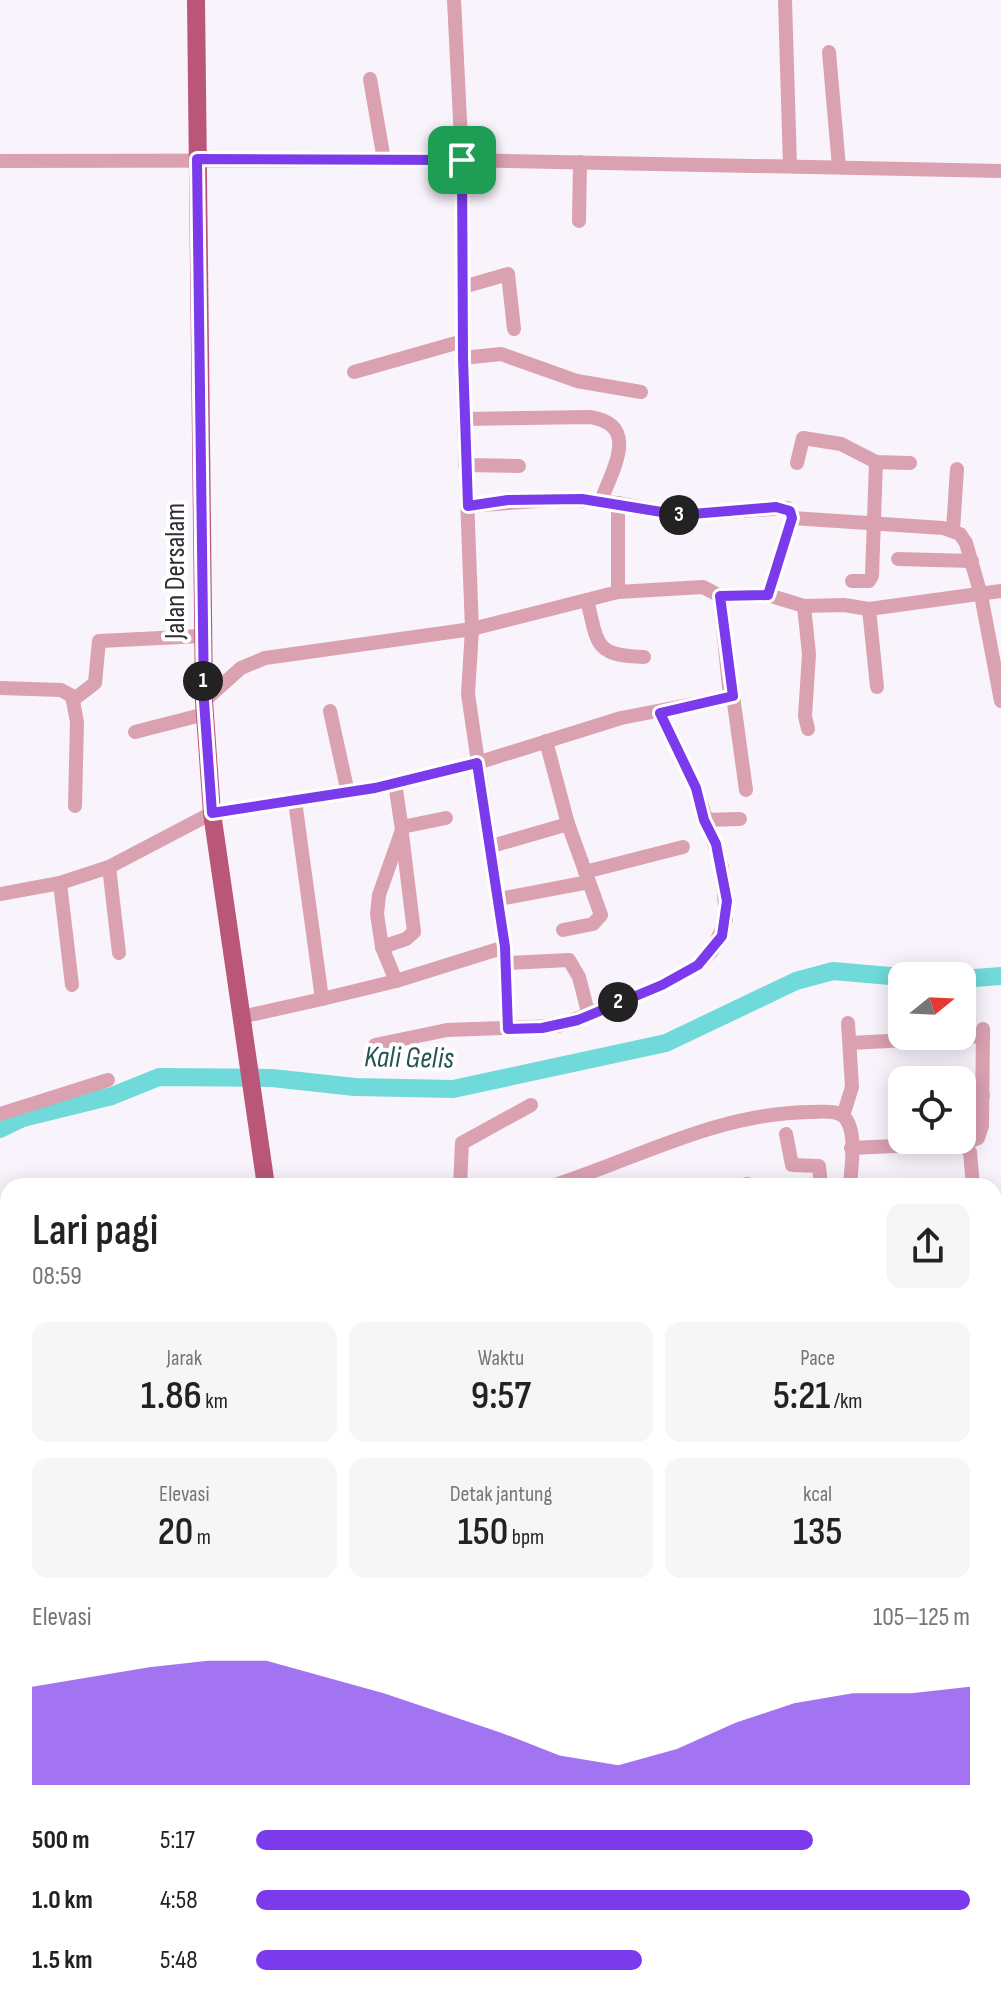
<!DOCTYPE html>
<html lang="id">
<meta charset="utf-8">
<style>
body{margin:0;font-family:"Sofia Sans Condensed",sans-serif;background:#f6f6f6;color:#222;height:100vh;display:flex;flex-direction:column;font-size:30px;white-space:nowrap}
*{box-sizing:border-box;margin:0}
p{font-size:26px;color:#767676}
.icon{flex:none;width:44px;height:44px;fill:none;stroke:currentColor;stroke-width:2;stroke-linecap:round;stroke-linejoin:round}
.map{position:relative;flex:1;overflow:hidden}
.panel{position:absolute;left:0px;top:1178px;width:1002px;height:830px;display:flex;flex-direction:column;background:#fff;border-radius:24px 24px 0 0;box-shadow:0 4px 20px #0003}
.panel>*{flex:none}
.needle{width:52px;rotate:72deg}
.controls{position:absolute;left:888px;top:962px;display:grid;gap:16px}
.controls a{display:grid;place-items:center;width:88px;height:88px;border-radius:16px;background:#fff;box-shadow:0 4px 20px #0003;font-size:40px}
.pin{position:absolute;display:grid;place-items:center;width:68px;height:68px;color:#fff;margin:-34px;border-radius:16px;box-shadow:0 4px 12px #0006}
.km{position:absolute;width:40px;height:40px;margin:-20px;border-radius:50%;background:#222;color:#fff;font-size:22px;line-height:40px;text-align:center}
.round{display:grid;place-items:center;flex:none;width:84px;height:84px;border-radius:16px;background:#f6f6f6}
.overview{display:flex;align-items:center;justify-content:space-between;height:136px;padding:0 32px}
h1{font-size:44px;font-weight:600;line-height:60px}
.metrics{display:grid;grid-template-columns:repeat(3,1fr);gap:12px;height:136px;padding:8px 32px}
.metrics div{display:grid;align-content:center;border-radius:16px;background:#f6f6f6;text-align:center}
.metrics b{font-size:40px;font-weight:600}
.metrics small{font-size:22px;font-weight:400}
.metrics p{font-size:22px}
.chart{height:224px;padding:16px 32px}
.chart p{display:flex;justify-content:space-between}
.chart svg{width:100%;height:144px;margin-top:8px;fill:#7c3aed;opacity:.7}
ul{padding:0 32px;list-style:none;font-size:26px}
li{display:grid;grid-template-columns:128px 96px 1fr;align-items:center;height:60px}
li i{height:20px;border-radius:10px;background:#7c3aed}
.map>svg:first-child{display:block}
.lines{fill:none;stroke-linecap:round;stroke-linejoin:round}
.river{stroke:#70d9d9;stroke-width:18}
.minor{stroke:#daa1b1;stroke-width:14}
.major{stroke:#ba5678;stroke-width:18}
.route-casing{stroke:#fff;stroke-width:16}
.route{stroke:#7c3aed;stroke-width:10}
.labels{text-anchor:middle;stroke-width:8;stroke-linejoin:round;paint-order:stroke}
.street-label{font-size:28px;fill:#302e31;stroke:#fff}
.water-label{font-size:30px;font-style:italic;fill:#255454;stroke:#fff}
</style>
<div class="map">
<svg width="1001" height="2007" viewBox="0 0 1001 2007">
<rect width="100%" height="100%" fill="#f9f3fb"/>
<g class="lines">
<!-- river -->
<g class="river">
<polyline points="962,979 1001,976"/>
<polyline points="0,1129 23,1118 112,1096 159,1077 272,1078 355,1087 453,1089 666,1043 796,981 833,971 902,977"/>
</g>
<!-- minor -->
<g class="minor">
<polyline points="454,0 462,160 464,419 472,629 468,694 505,947 508,1029"/>
<polyline points="785,0 790,166"/>
<polyline points="829,52 839,167"/>
<polyline points="370,79 384,160"/>
<polyline points="0,161 462,160 1001,171"/>
<polyline points="579,221 580,162"/>
<polyline points="463,287 508,274 514,329"/>
<polyline points="463,358 501,354 577,381 641,392"/>
<polyline points="354,372 463,341"/>
<path d="M464,419L590,417C641,425 612,470 601,501"/>
<polyline points="797,463 803,438 841,444 876,462 910,463"/>
<polyline points="465,465 519,466"/>
<polyline points="618,503 618,592"/>
<polyline points="468,506 563,499 618,503 680,515 787,508 792,518 768,595"/>
<polyline points="792,518 943,528 960,534 966,543 981,595 1001,701"/>
<polyline points="953,530 957,469"/>
<polyline points="898,559 972,561"/>
<polyline points="852,581 869,581 872,576 876,462"/>
<path d="M587,600C598,644 594,656 644,657"/>
<polyline points="804,606 809,654 805,716 808,729"/>
<polyline points="869,609 877,687"/>
<polyline points="0,688 61,690 72,696 77,722 75,806"/>
<polyline points="733,696 746,790"/>
<polyline points="73,700 95,683 99,641 202,636"/>
<polyline points="204,701 241,668 265,658 472,629 618,592 703,587 720,596 768,595 804,606 844,605 869,609 1001,591"/>
<polyline points="330,711 348,793"/>
<polyline points="135,732 205,714"/>
<polyline points="546,741 568,824 601,915 593,924 563,930"/>
<polyline points="704,820 740,819"/>
<polyline points="402,827 446,818"/>
<polyline points="492,846 568,824"/>
<polyline points="109,867 119,953"/>
<polyline points="585,872 683,847"/>
<polyline points="60,883 72,985"/>
<polyline points="0,894 60,883 109,867 212,813 375,788 477,763 621,718 730,697 720,596"/>
<polyline points="499,899 589,882"/>
<polyline points="382,947 406,939 414,932 402,834"/>
<polyline points="506,963 569,960 579,977 589,1016"/>
<polyline points="396,981 505,947"/>
<polyline points="322,999 396,981 382,947 377,914 379,895 402,830 395,783"/>
<polyline points="241,1017 322,999 295,801"/>
<polyline points="850,1043 983,1036"/>
<polyline points="375,1045 447,1030 558,1026 662,985 698,965 712,951 726,920 722,867 696,788 660,713"/>
<polyline points="962,1098 983,1096"/>
<polyline points="901,1103 902,1103"/>
<polyline points="0,1114 108,1080"/>
<polyline points="843,1116 852,1087 848,1023"/>
<polyline points="786,1134 792,1165 819,1166 821,1186"/>
<polyline points="963,1144 978,1138 982,1126 983,1029"/>
<polyline points="851,1148 960,1143 970,1152 973,1186"/>
<polyline points="747,1184 748,1186"/>
<polyline points="460,1186 462,1143 531,1105"/>
<path d="M552,1186C639,1158 717,1113 811,1112C822,1112 838,1109 846,1119C857,1134 851,1168 850,1186"/>
<polyline points="994,1237 1001,1236"/>
<polyline points="0,1321 8,1315"/>
<polyline points="0,1418 8,1414"/>
<polyline points="0,1444 8,1439"/>
<polyline points="998,1533 1001,1437"/>
<polyline points="0,1535 8,1535"/>
<polyline points="0,1620 8,1619"/>
<polyline points="972,2005 973,2000"/>
<polyline points="894,2007 894,2000"/>
</g>
<!-- major -->
<g class="major">
<polyline points="196,0 204,701 212,813 266,1186"/>
<polyline points="0,1885 8,1886"/>
<polyline points="994,1950 1001,1951"/>
<polyline points="289,2007 290,2000"/>
</g>
</g>
<g class="lines">
<defs>
<polygon id="route" points="197,159 462,160 463,358 468,506 508,500 582,499 680,515 776,507 790,511 792,518 768,595 720,596 733,696 660,713 696,788 704,820 716,844 727,901 722,936 698,965 662,985 578,1020 542,1028 508,1029 505,947 477,763 375,788 212,813 204,701"/>
</defs>
<!-- route casing -->
<use href="#route" class="route-casing"/>
<!-- route -->
<use href="#route" class="route"/>
</g>
<g class="labels">
<!-- street labels -->
<g class="street-label">
<text transform="translate(174 571) rotate(-90)" y="10">Jalan Dersalam</text>
</g>
<!-- water labels -->
<g class="water-label">
<text transform="translate(409 1057) rotate(1)" y="10">Kali Gelis</text>
</g>
</g>
</svg>
<div class="controls">
<a><svg class="needle" viewBox="-14 -14 28 28"><path d="M0-13l5 13h-10z" fill="#e53935"/><path d="M0 13l5-13h-10z" fill="#767676"/></svg></a>
<a><svg class="icon" aria-label="locate" viewBox="0 0 24 24"><circle cx="12" cy="12" r="6"/><path d="M12 2v4M12 18v4M2 12h4M18 12h4"/></svg></a>
</div>
<div class="pin" style="left:462px;top:160px;background:#1e9e55"><svg class="icon" aria-label="arrive" viewBox="0 0 24 24"><path d="M6 21V4h12l-3 4 3 4H6"/></svg></div>
<b class="km" style="left:203px;top:681px">1</b>
<b class="km" style="left:618px;top:1002px">2</b>
<b class="km" style="left:679px;top:515px">3</b>
<section class="panel">
<div class="overview"><div><h1>Lari pagi</h1><p>08:59</p></div><a class="round"><svg class="icon" aria-label="share" viewBox="0 0 24 24"><path d="M12 15V3M7 8l5-5 5 5M5 13v7h14v-7"/></svg></a></div>
<div class="metrics">
<div><p>Jarak</p><b>1.86<small> km</small></b></div>
<div><p>Waktu</p><b>9:57</b></div>
<div><p>Pace</p><b>5:21<small> /km</small></b></div>
</div>
<div class="metrics">
<div><p>Elevasi</p><b>20<small> m</small></b></div>
<div><p>Detak jantung</p><b>150<small> bpm</small></b></div>
<div><p>kcal</p><b>135</b></div>
</div>
<div class="chart"><p><span>Elevasi</span>105–125 m</p>
<svg viewBox="0 0 160 44" preserveAspectRatio="none"><path d="M0 44V14L10 11L20 8L30 6L40 6L50 11L60 16L70 22L80 28L90 35L100 38L110 33L120 25L130 19L140 16L150 16L160 14V44z"/></svg>
</div>
<ul>
<li><b>500 m</b>5:17<i style="width:78%"></i></li>
<li><b>1.0 km</b>4:58<i style="width:100%"></i></li>
<li><b>1.5 km</b>5:48<i style="width:54%"></i></li>
</ul>
</section>
</div>
